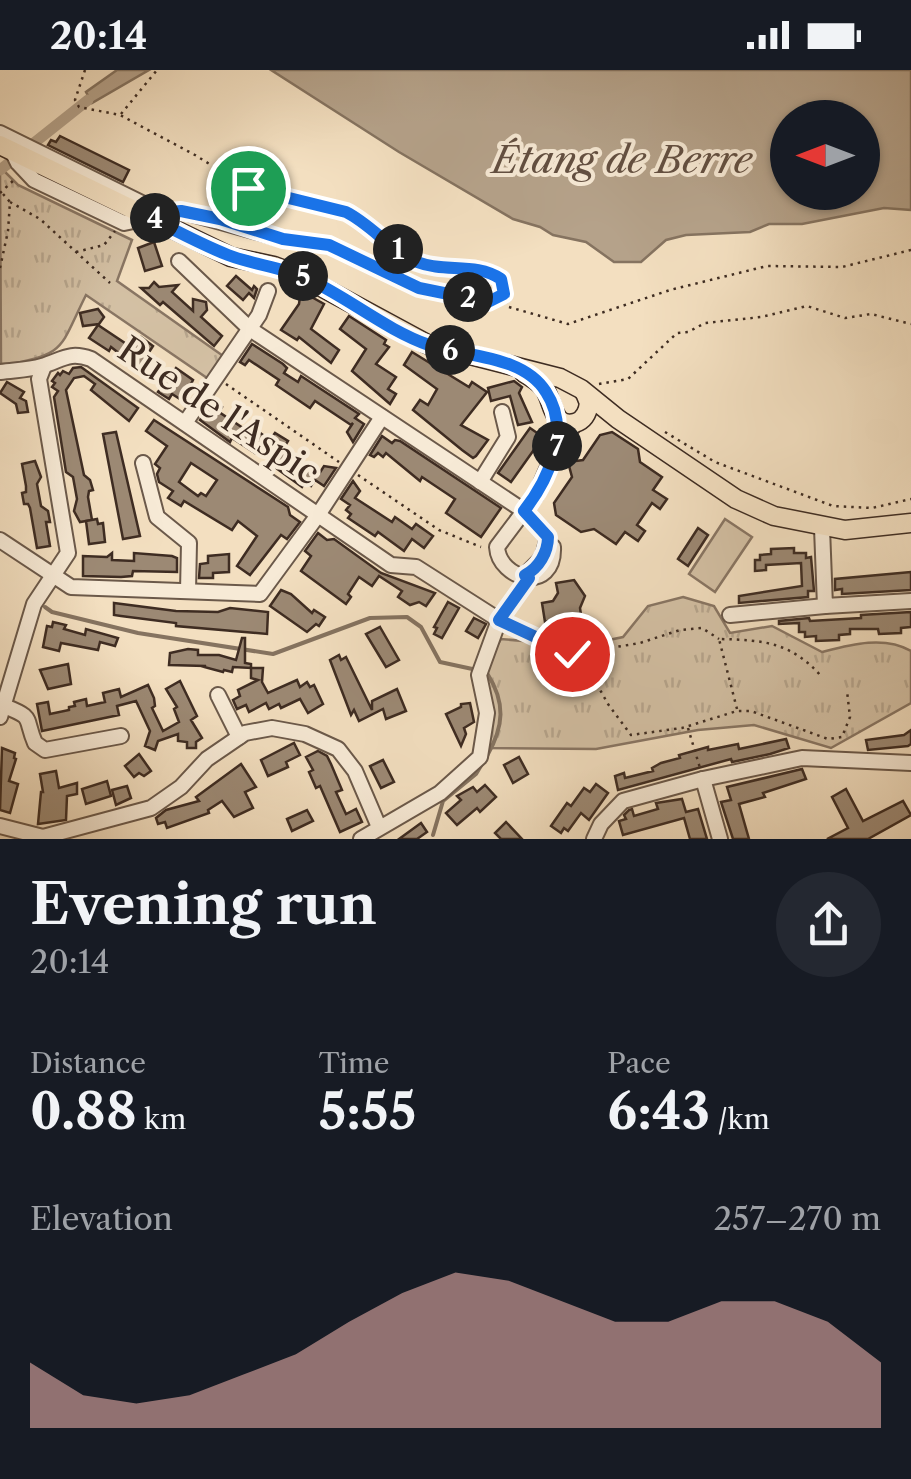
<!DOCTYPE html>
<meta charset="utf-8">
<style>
body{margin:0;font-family:"Libre Caslon Text",serif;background:#242831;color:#f1f3f6;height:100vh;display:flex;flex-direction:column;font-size:38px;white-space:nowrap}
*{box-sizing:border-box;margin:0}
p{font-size:32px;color:#9ea1a6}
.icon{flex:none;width:55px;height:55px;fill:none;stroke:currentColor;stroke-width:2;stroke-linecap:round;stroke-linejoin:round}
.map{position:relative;height:769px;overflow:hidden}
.details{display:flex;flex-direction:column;background:#171b24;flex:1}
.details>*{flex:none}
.needle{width:65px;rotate:270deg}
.tools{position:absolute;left:770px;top:30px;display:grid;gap:20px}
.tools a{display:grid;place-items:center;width:110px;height:110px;border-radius:50%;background:#171b24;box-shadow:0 2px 8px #0004;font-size:50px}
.pin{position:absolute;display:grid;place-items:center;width:85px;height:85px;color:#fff;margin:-42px;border:5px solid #fff;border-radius:50%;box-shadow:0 2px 10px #0007}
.km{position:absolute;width:50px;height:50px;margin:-25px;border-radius:50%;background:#222;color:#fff;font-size:28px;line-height:50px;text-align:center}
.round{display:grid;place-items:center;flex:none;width:105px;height:105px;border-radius:52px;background:#242831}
.overview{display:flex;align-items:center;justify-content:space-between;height:170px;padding:0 30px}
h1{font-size:55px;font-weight:700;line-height:75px}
.stats{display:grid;grid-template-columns:repeat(3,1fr);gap:15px;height:170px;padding:10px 30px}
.stats div{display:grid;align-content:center}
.stats b{font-size:50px;font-weight:700}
.stats small{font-size:28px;font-weight:400}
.stats p{font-size:28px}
.chart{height:280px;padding:20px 30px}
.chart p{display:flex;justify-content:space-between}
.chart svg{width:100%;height:180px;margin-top:10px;fill:#c59692;opacity:.7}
.status{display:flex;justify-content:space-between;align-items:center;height:70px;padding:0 50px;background:#171b24;direction:ltr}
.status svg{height:28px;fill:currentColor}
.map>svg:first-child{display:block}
.green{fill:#d4c1a5;stroke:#897664;stroke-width:2.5}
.park{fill:url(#park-tufts);stroke:#897664;stroke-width:2.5}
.water{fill:#b5a28a;stroke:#857360;stroke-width:2.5;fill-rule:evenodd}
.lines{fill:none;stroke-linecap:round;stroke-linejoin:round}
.stream{stroke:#857360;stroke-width:4}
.canal{stroke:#b5a28a;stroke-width:11}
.building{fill:#9c8974;stroke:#3e2c22;stroke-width:2.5;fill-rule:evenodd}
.minor-casing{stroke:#6b594a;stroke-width:18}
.major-casing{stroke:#3e2c22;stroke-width:21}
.path{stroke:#3e2c22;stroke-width:2.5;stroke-dasharray:2.5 5;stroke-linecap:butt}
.minor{stroke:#f7ead6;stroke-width:14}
.major{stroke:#f3dfc0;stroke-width:18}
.route-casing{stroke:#fff;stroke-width:20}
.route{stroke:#1a73e8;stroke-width:12}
.labels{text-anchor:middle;stroke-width:8;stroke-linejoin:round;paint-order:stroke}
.street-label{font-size:35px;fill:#3e2c22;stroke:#f7ead6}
.water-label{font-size:38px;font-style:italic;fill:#624f41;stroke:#f7ead6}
</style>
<div class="status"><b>20:14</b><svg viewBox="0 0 49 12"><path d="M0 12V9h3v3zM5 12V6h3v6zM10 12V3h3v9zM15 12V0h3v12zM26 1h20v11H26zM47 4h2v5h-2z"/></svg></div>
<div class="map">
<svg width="911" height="769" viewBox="0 0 911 769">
<defs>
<pattern id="park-tufts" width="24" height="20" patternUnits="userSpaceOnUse" patternTransform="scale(2.5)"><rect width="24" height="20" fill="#d4c1a5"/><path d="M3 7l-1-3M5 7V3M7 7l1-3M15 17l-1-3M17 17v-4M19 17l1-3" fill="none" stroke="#b7a68e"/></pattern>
</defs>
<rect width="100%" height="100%" fill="#f3dfc0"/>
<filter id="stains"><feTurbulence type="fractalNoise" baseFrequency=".002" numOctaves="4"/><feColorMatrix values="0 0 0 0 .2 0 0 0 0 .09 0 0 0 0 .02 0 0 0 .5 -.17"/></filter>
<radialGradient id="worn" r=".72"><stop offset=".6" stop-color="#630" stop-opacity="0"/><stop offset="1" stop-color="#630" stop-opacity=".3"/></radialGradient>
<!-- green -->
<polygon class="green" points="725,449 752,467 715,522 689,504"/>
<!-- park -->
<g class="park">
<path d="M0,97L18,115L132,170L117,211L226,288L210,310L86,225C58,281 68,283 1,296Z"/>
<path d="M683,527L714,536L730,563L772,556L822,582C849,575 884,565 911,581V633L831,678L754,655L698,660L596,679L488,678L494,642L482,602L501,569L580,576L623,567L648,536Z"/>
</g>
<!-- water -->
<g class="water">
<polygon points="117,0 149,0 92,33 86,22"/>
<path d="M271,0H911V140L884,138L802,154H769L750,162L686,165L666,170L641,192H614L586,172L553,165L540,157L513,149L399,82ZM788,48H862V122H788Z"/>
</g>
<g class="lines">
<!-- stream -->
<g class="stream">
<polyline points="45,537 52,542 138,563 273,584 370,548 407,547 421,557 440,592 477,600"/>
<path d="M487,686C504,656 506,633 487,603"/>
<polyline points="433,765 443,731 476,704 482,694"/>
</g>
<!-- canal -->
<polyline class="canal" points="0,100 88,30"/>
</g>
<!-- building -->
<g class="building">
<polygon points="60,66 129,100 123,112 48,75 51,70 56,72"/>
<polygon points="154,172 162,196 145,201 138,178"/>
<polygon points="236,206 252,220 254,216 257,219 254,228 249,223 243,230 227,216"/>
<polygon points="154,212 159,217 178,215 172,222 193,241 193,229 206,232 207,240 201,247 222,266 214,276 163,232 160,235 141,218 149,218"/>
<polygon points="292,216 324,234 311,259 339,280 331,293 299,267 297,270 281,260 299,234 300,227 289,221"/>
<polygon points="98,239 104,247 99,254 83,256 80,243"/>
<polygon points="349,246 386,270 384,274 389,277 376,294 396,307 388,319 396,324 390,334 352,301 366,279 340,259"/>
<polygon points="98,255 128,275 134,277 141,267 153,276 144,290 149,294 144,303 111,277 109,281 89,268"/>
<polygon points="252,274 283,294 287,298 284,303 298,312 301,306 359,344 355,348 364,354 353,372 347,362 353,353 351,355 315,331 310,338 276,315 279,310 249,290 245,295 240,292"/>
<polygon points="412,282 469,317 472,312 487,322 461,355 488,370 476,386 473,388 462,380 413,340 420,330 428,335 437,319 404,295"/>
<polygon points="81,297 138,338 129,351 91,320 95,314 84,306 74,308 66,320 84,405 90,410 93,420 89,421 88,427 92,450 80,452 74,441 77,429 73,407 66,402 54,327 58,321 52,317 55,313 52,311 58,303 60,305 63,301 69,304 73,298"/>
<polygon points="176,298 193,310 183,331 172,324 169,329 158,322"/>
<polygon points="514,311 522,317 519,323 532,352 518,355 510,326 491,331 488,318"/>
<polygon points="7,312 24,322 20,328 26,331 28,342 18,343 16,334 0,323"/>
<polygon points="213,330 222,337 219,342 246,360 249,355 270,370 275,363 288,371 283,379 319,404 324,396 336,398 324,416 315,410 311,416 305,412 302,417 276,398 279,394 274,391 276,388 259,377 255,383 232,368 230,372 200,350"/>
<path d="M154,350L288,437L290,445L300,452L287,469L281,465L250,505L237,496L257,466L238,451L232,460L184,431L181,436L168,428L173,421L159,412L157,404L160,398L155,394L167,376L146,361ZM191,393L217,410L206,426L201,423L198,426L179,412Z"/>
<polygon points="530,358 543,367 511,412 498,403"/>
<polygon points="116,362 140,466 123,469 103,364"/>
<polygon points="612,362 638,379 640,392 662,407 653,420 667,429 660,439 652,433 637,455 645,461 638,471 625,462 616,474 594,459 581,462 556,445 554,433 572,407 568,392 583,390 600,365"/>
<polygon points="382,366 392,373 395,370 400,371 501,438 481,467 446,443 455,429 422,407 420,411 386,383 383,387 378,383 374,387 370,385"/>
<polygon points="35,391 41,407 37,414 41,436 48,441 50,452 46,452 50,476 37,478 30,438 28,434 24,434 22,423 26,422 26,416 22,394"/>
<polygon points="353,411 360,421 355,428 392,452 395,447 412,459 416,454 433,466 424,478 412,469 404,481 378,462 375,466 348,448 351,444 346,440 350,435 341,429"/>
<polygon points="97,449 98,454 103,453 105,472 89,474 86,451"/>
<polygon points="698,458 708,465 688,496 678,489"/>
<polygon points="318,463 327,470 334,469 381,503 435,523 426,536 419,532 410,535 398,527 402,521 379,506 372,516 359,507 348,524 351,527 346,534 301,501 311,486 305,481"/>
<polygon points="794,478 794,483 806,483 806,488 811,487 814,521 808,521 808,527 739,533 739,526 802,516 801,493 766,495 766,500 755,501 755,490 760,490 760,485 771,484 771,479"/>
<polygon points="112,483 112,490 134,491 134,483 172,486 177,488 177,502 133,501 132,506 121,507 83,506 83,486 107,487"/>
<polygon points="229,484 229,502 213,503 213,508 199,508 200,494 208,493 208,486"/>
<polygon points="911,502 911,520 842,524 842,519 835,520 835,509"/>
<polygon points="574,510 585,526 580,538 581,545 574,546 564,555 553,550 545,552 542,533 553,531 558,523 556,513"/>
<polygon points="281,520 291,524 312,543 314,540 325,547 319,556 316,554 307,562 270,536"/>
<polygon points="448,532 459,538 442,568 434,564 437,558 434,557"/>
<polygon points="114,533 176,541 218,542 230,538 268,542 267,564 176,556 176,553 121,546 114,545"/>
<polygon points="911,542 911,557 901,558 901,563 879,564 878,559 850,559 850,564 839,565 839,570 816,571 816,566 805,567 805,562 799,562 799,553 779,554 779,551 809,548 810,551 861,548 861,545"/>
<polygon points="474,548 486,554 478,568 466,561"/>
<polygon points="53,552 66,555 64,559 85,565 86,559 118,568 115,576 100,572 98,580 61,573 59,581 43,577 47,556 52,557"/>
<polygon points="380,557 399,590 386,597 366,564"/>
<polygon points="242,568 245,568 245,593 251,594 251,598 233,597 232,602 224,600 223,602 204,597 206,596 169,595 170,583 188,579 198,580 198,585 219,585 236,590"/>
<polygon points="339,585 341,590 346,587 372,640 372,631 397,619 406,641 386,649 383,639 359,651 354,640 351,645 330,590"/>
<polygon points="68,594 71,614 48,619 40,600"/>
<polygon points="251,598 263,598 262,612 268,623 297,610 300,617 307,612 310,617 314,615 323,634 308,643 300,629 281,638 279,634 269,639 266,633 249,642 246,635 237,639 233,630 240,626 238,620 258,610 251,608"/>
<polygon points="180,611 197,646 191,650 202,668 196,672 196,678 187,678 187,672 178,671 178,664 158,671 155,680 145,676 150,661 136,631 117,636 119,645 42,661 37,634 48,632 50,644 69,640 69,637 75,636 74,632 86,629 87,636 105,632 103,623 119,619 121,627 148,615 154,628 155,636 152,638 163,661 179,652 174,639 177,637 166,619"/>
<polygon points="470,633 474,652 464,658 466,664 461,676 446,644 461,637 461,634"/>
<polygon points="911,660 911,674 908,676 868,680 866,670 904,665"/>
<polygon points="786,669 789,678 770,684 732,692 731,689 618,720 615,706 624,703 625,708 653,701 652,698 661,693 680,688 679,685 708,677 708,680 738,674 739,679"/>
<polygon points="294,673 300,685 286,692 288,697 268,706 261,690"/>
<polygon points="2,678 15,683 14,688 16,689 9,711 18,714 10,743 0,740"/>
<polygon points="318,681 327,686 331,694 342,720 336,722 346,744 356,739 362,752 340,762 320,716 316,718 309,702 313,700 306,687"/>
<polygon points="139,684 151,701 144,706 139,703 134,707 125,696"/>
<polygon points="519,687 528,704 513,713 504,695"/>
<polygon points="383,690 394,712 381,718 370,696"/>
<polygon points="241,694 256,717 245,722 253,738 234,747 222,731 208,740 209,743 167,758 165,752 158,754 156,748 166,740 199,731 196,727"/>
<polygon points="802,699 806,709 763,723 765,727 739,734 749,769 733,769 721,732 731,730 727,717"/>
<polygon points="56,701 59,718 77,713 77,724 67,726 66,750 38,754 41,722 43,722 40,704"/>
<polygon points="107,711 111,726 86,734 82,719"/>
<polygon points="596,714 608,723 589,750 581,743 568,761 564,758 561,763 551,756 567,733 571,736 584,718 590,722"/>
<polygon points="485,715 496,727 480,742 477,738 457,755 446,743 461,730 457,726 473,717 477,722"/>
<polygon points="127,716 131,728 116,735 112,720"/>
<polygon points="846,719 863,751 903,731 911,745 868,769 827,769 848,758 832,727"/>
<polygon points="682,729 686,742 698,739 707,769 690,769 684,748 623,765 619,751 626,749 624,745 629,740 632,739 634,746 658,739 656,733"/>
<polygon points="307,740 313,751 292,761 287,749"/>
<polygon points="506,752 522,769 501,769 495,763"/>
<polygon points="421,753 427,762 417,769 399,769"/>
</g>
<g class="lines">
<defs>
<g id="minor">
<polyline points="0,63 162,143"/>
<path d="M12,81L18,93L34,110L124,153L181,141L283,169L329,175L419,218L489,231L504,225L501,209C475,192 445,203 417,192C391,181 372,155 346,142"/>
<polyline points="179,191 250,259 524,441 548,467 543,487 525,505"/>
<path d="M0,302C14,300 29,300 42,296C62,290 69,281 91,289L391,495L416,497L499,550L479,605L487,643L480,687L440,723L361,769"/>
<polyline points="185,353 259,245 268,221"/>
<polyline points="143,393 157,447 189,473 188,521"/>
<polyline points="480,412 508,367 502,342"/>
<polyline points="822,458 825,536 911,531"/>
<polyline points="0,470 71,517 260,524 318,445 382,347"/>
<path d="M553,477C555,524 499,510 497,477L536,425L557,376L576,353"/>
<polyline points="730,545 825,536"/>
<polyline points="218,625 239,667"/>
<path d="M4,636C35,648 24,647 35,673L45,680L121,666"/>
<polyline points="0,647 34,534 68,483 39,309 44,296"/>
<polyline points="703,709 720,769"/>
<polyline points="0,756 43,767 151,738 181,717 207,689 245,663 272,658 305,664 338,679 355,701 379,757"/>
<polyline points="594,769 601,754 623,731 703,709 802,688 911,693"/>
</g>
<g id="major">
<polyline points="0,75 231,187 274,196 303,207 427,274 560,308 581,319 618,349 736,429 774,446 845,460 911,453"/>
<path d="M524,303C531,307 538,311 544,318C553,330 552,359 575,353C585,350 588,341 589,333L585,323"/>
</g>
</defs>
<!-- minor casing -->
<use href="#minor" class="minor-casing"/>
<!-- major casing -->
<use href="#major" class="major-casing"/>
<!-- path -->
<g class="path">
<polyline points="85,0 75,30 79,37 120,45 195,85 248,118 335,140"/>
<polyline points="121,44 157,0"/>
<polyline points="0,123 16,108"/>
<polyline points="10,132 40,149 110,213"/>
<polyline points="76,182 104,175 115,161"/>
<polyline points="0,198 8,161 10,132 3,124"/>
<polyline points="509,237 568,254 670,220 767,196 842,197 911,180"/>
<polyline points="226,314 339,392"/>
<polyline points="599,314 628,309 677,263 688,262 705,253 761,247 807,236 845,248 871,244 911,254"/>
<polyline points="665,362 715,392 833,436 872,438 911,429"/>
<polyline points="358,405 439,460 481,477"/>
<polyline points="506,539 522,517"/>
<polyline points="513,556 585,593 608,634 631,665 682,658 737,641 751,641 828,669 842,667 850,647 847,621"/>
<polyline points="574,584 640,573 680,560 702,558 719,569"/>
<path d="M737,639L719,569C764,570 791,572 822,607"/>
<polyline points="688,658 700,698"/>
</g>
<!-- minor -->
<use href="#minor" class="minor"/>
<!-- major -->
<use href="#major" class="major"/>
</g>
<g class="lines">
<defs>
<path id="route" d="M248,118L346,142C372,155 391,181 417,192C445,203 475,192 501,209L504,224L488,232L419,218L329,175L283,169L220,149L181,141L162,143L152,149C177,161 202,175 228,185C254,195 282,197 308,209C349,228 386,260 429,275C466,287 523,285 546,322C571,360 549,409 524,441L548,467C548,482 539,498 525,505L529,508L499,550L572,584"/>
</defs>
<!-- route casing -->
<use href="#route" class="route-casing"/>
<!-- route -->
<use href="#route" class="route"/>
</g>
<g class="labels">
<!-- street labels -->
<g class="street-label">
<text transform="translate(219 341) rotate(34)" y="12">Rue de l'Aspic</text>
</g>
<!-- water labels -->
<g class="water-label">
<text x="622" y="103">Étang de Berre</text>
</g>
</g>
<rect width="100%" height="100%" filter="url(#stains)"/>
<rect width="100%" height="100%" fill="url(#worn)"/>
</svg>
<div class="tools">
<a><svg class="needle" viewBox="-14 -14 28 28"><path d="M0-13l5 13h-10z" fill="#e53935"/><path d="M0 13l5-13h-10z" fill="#9ea1a6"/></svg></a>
</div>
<div class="pin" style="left:248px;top:118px;background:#1e9e55"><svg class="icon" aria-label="arrive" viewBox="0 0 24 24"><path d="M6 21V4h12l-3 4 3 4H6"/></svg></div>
<div class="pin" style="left:572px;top:584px;background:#d93025"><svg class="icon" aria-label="check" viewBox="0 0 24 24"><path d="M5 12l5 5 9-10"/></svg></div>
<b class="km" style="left:398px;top:179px">1</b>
<b class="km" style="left:468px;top:227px">2</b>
<b class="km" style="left:155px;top:148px">4</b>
<b class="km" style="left:303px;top:206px">5</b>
<b class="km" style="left:450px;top:280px">6</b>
<b class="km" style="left:557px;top:376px">7</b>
</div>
<section class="details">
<div class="overview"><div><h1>Evening run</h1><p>20:14</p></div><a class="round"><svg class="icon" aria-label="share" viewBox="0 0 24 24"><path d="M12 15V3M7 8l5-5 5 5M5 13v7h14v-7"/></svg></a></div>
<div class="stats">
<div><p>Distance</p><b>0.88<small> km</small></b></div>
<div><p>Time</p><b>5:55</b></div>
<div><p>Pace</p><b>6:43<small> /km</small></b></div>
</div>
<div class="chart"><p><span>Elevation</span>257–270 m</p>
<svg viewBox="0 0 160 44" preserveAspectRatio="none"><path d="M0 44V28L10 36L20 38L30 36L40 31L50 26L60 18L70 11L80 6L90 8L100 13L110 18L120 18L130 13L140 13L150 18L160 28V44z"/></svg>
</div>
</section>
